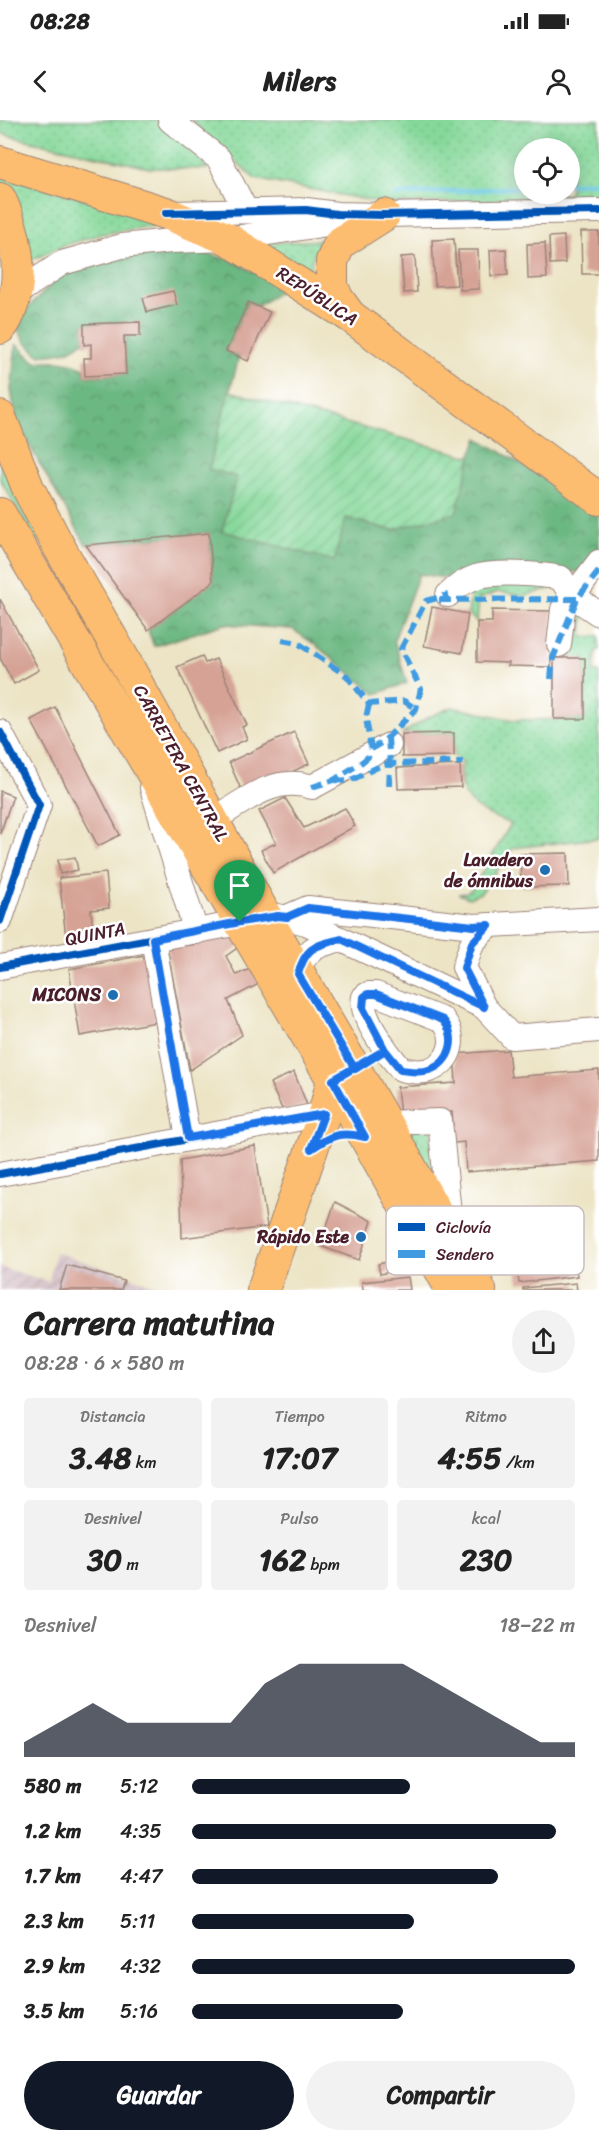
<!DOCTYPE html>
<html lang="es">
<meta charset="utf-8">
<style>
body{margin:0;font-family:Sriracha,sans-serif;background:#f2f2f2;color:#222;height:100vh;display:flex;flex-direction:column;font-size:22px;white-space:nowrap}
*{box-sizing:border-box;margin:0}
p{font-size:20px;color:#767676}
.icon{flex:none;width:33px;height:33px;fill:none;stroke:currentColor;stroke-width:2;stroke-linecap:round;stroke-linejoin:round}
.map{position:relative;height:1170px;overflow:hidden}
.side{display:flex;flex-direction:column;background:#fff;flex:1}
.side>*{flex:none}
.buttons{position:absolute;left:514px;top:18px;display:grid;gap:12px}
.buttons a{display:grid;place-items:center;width:66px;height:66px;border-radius:50%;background:#fff;box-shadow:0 3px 15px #0003;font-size:30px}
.pin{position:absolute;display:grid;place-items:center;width:51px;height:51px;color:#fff;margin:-62px -26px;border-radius:50% 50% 50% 0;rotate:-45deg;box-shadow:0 0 6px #0007}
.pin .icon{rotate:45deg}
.round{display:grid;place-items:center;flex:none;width:63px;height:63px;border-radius:32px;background:#f2f2f2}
.headline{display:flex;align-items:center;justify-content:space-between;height:102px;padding:0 24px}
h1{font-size:33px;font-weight:700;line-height:45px}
.metrics{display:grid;grid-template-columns:repeat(3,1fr);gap:9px;height:102px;padding:6px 24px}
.metrics div{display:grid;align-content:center;border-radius:6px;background:#f2f2f2;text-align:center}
.metrics b{font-size:30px;font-weight:700}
.metrics small{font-size:16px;font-weight:400}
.metrics p{font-size:16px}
.chart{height:168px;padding:12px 24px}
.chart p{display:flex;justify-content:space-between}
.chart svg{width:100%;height:108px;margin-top:6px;fill:#111827;opacity:.7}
.button{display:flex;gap:12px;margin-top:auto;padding:12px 24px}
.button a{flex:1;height:69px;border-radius:36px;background:#111827;color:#fff;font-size:24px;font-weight:700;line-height:69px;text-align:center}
.button a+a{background:#f2f2f2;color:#222}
ul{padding:0 24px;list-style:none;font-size:20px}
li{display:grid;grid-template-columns:96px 72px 1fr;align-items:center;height:45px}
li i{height:15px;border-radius:8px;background:#111827}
.status{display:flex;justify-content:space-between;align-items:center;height:42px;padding:0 30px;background:#fff;direction:ltr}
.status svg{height:16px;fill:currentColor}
header{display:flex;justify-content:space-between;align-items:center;height:78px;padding:0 24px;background:#fff;font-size:27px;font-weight:700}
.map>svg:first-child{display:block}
.industrial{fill:url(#industrial-furrows)}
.grass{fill:url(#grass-dots);stroke:#687c62;stroke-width:1.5;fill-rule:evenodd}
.forest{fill:url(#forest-crowns);stroke:#5b6c56;stroke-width:1.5}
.garden{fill:url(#garden-furrows);stroke:#687c62;stroke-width:1.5}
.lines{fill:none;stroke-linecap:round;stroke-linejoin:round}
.stream{stroke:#64c5e2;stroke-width:5}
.building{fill:#d6a295}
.minor-casing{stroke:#9b8278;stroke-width:26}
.major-casing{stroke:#9b8278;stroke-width:34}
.minor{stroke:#fff;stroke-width:24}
.major{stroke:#fcbd6f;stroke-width:32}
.quiet{stroke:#409be1;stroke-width:6;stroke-dasharray:12 6;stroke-linecap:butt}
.cycleway-casing{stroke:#fff;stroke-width:11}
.cycleway{stroke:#0057b8;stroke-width:8}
.route-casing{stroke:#fff;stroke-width:12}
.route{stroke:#1a73e8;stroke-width:8}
.poi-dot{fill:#1f6fb2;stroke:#fff;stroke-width:2}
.labels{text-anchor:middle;stroke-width:5;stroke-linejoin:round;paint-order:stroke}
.street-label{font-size:18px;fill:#4a1f2b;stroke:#fff}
.poi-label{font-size:18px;font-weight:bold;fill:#4a1f2b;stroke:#fff;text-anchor:end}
.key{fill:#fff;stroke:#c9bcbf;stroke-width:1.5}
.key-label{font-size:16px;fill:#4a1f2b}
</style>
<div class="status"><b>08:28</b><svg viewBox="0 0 49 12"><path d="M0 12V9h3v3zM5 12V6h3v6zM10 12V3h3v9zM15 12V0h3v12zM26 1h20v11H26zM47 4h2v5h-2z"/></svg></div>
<header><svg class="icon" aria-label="back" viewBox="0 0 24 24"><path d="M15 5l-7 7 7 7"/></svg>Milers<svg class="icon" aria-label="person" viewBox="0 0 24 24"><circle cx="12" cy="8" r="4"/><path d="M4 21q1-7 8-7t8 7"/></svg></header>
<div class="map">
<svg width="599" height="1170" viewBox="0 0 599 1170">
<defs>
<pattern id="industrial-furrows" width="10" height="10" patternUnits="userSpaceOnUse" patternTransform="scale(1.5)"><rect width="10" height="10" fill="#d2bec4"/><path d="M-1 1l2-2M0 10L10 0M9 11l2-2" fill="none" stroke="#b6a3a9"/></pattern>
<pattern id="grass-dots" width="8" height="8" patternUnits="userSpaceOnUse" patternTransform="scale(1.5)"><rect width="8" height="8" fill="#85d89a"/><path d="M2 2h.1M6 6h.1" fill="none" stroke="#74b985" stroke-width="1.8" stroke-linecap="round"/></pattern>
<pattern id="forest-crowns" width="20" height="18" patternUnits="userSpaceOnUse" patternTransform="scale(1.5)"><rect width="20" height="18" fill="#6cb882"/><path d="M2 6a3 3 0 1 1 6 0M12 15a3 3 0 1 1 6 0" fill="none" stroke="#5b956b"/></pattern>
<pattern id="garden-furrows" width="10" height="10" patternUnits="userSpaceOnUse" patternTransform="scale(1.5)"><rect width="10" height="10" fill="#85d89a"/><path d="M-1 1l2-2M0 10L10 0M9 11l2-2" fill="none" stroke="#74b985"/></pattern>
</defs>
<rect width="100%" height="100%" fill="#fff"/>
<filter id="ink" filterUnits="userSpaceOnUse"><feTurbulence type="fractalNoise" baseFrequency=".0167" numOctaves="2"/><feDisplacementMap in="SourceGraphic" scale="12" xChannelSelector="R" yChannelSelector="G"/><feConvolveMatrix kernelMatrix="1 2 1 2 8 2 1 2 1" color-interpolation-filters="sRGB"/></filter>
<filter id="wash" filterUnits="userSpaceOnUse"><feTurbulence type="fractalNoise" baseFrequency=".008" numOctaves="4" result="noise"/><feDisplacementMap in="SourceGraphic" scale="24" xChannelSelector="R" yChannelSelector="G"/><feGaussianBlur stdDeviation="1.35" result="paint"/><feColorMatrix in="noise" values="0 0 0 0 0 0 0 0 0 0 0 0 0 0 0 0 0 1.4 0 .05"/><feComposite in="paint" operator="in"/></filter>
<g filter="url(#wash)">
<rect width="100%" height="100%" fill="#ece4c5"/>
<!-- industrial -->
<polygon class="industrial" points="55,1132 170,1170 0,1170 0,1147 49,1162"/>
<!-- grass -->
<g class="grass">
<polygon points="0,0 158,0 200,31 207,49 149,48 10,16 0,12"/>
<path d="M191,0H599V77L389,84L255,59ZM525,28H570V74H525Z"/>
<polygon points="0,55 169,103 102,114 65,125 27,142 18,91 0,60"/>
<polygon points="321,120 313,137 309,161 253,124"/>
<polygon points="0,334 43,420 37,423 0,359"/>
<polygon points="490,459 556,467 524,476 498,472 479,479 477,502 468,494 471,473"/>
<path d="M574,487L584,495L582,517L599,516V530L596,531L594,552H599V718L513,728L481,773L469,778L458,774L466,773L473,768L511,704C490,696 462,686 461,660C461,653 459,648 463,642L454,636V613L402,614L427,598L452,587L514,600L585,599V538H566L567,501Z"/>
<polygon points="431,1007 435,1066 400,1009"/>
</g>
<!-- forest -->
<path class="forest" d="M143,131H197L231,140L284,168L258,186L248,182L226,231L239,237L209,349L237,357L346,398L391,410L470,337L478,318L599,392V430L583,450L566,454L491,448L446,458L419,454L394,520L407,563L376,574L314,524L292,509L224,504L154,526L148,510L213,462L209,413L86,425L17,304L11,270L16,224L35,242C53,240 68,240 84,248L85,256L126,254L124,216H140V202L84,204V220C72,233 57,233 39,235L25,222L18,210L27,189L58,158L106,138Z"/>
<!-- garden -->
<polygon class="garden" points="229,271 471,337 456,393 391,410 346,398 334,441 222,411 237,357 209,349"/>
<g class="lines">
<!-- stream -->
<g class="stream">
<polyline points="570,64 599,62"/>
<polyline points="395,75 525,67"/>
</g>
</g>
<g id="blocks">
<!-- building -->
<g class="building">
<polygon points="581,112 599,112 599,154 582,154"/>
<polygon points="564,116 565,143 550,144 549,117"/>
<polygon points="454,119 457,165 435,166 432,120"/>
<polygon points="545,123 547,158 528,159 527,124"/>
<polygon points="506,129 508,155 491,156 490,130"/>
<polygon points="458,130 478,130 479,169 460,170"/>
<polygon points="415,136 417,172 404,173 401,137"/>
<polygon points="173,171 177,185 147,192 143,178"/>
<polygon points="248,182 270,192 248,241 226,231"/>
<polygon points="140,202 140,216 124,216 126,254 85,256 84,238 91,238 91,224 84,225 84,204"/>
<polygon points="209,413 213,462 148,510 86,425"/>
<polygon points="0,479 39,550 14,564 0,538"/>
<polygon points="432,487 468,494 462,533 424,526"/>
<polygon points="492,490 552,491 551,547 508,546 509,543 477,542 477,502 492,502"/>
<polygon points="202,536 205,543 216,539 247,605 242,607 247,619 217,633 177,547"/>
<rect x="554" y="538" width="31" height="61"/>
<polygon points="55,587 120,715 98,726 31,600"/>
<polygon points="294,612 309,644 243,674 229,642"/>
<polygon points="454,613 454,636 402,637 402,614"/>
<polygon points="460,645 461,667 398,669 397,648"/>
<polygon points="0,671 13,676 0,714"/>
<polygon points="285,678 304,708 345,688 355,706 273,753 261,730 276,723 259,691"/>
<polygon points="568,733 569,766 521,767 520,734"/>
<polygon points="75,737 78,750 60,754 58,740"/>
<polygon points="106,753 109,788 91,790 93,808 81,809 82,824 67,826 59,758"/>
<polygon points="233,813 240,826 226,836 236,855 252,848 259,864 228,880 242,915 190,950 167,827 192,825"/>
<polygon points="145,835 156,902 80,916 69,849"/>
<polygon points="508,930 511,957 599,950 599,1041 466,1052 464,1022 446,1024 445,1005 453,1005 452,992 400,996 397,967 456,963 454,934"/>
<polygon points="294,952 307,985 283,991 270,963"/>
<polygon points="255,1026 267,1107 182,1118 180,1040"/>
<polygon points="335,1082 372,1101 359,1140 320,1126"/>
<polygon points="574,1136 577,1156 519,1163 516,1143"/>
<polygon points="388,1142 389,1152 380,1154 378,1144"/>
<polygon points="67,1145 124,1161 121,1170 59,1170"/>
<polygon points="408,1157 410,1170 363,1170 362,1162"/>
<polygon points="576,1163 577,1170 523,1170 523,1168"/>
</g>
</g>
</g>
<g filter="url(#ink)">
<use href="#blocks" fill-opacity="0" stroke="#9b8278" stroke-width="1.5"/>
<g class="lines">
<defs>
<g id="minor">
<polyline points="170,0 219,39 246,91"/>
<polyline points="171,93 306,90 337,94 384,95 599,91"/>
<polyline points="17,173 62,143 122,126 171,121 228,119 341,102"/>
<path d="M448,475C456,467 464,461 476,457C495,451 541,454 561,458L572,476L599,494"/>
<polyline points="559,525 563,489 599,442"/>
<polyline points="0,612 39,685 0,801"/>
<polyline points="152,668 196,812"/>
<path d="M212,701C242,682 275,654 312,667L389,625"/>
<polyline points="287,797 308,788 474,806 599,799"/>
<polyline points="153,819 188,1018"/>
<polyline points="0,847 278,796 306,803 484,887 512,917 599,910"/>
<path d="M298,853C306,827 316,826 341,819"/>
<path d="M368,874H376L443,900C458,917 451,943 429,950C420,953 410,951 401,949C389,935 358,895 364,877Z"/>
<polyline points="484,887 464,847 472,823 489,805"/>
<polyline points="384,1003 440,1001 451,1114"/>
<polyline points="0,1054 324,994"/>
</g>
<g id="major">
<polyline points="0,42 166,93 228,119 350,196 599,379"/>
<path d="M0,79C15,111 25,153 11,188C8,195 6,203 0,208"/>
<polyline points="350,196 337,178 332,166 332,141 340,123 384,95"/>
<polyline points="0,297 28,368 58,425 124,540 267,799 355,949 480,1170"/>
<polyline points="0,394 333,960 452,1170"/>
<polyline points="263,1170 324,994 333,960 343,954"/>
</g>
</defs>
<!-- minor casing -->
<use href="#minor" class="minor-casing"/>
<!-- major casing -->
<use href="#major" class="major-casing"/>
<!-- minor -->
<use href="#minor" class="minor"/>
<!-- major -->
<use href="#major" class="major"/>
<!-- quiet -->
<g class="quiet">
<polyline points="439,480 577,479"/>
<polyline points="282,520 298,523 347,556 369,584 404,581 416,589"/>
<polyline points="551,559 553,538 577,479 599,451"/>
<polyline points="369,584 366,598 371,629"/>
<polyline points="388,618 390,644 389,668"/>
<polyline points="334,660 349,661 380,646 390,644 463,642"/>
<polyline points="312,667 334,660 362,642 368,637 371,629 384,621 416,589 421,569 401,529 426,481 448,475"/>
</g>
<defs>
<g id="cycleway">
<polyline points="166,93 306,90 337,94 384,95 599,91"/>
<polyline points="0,612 39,685 0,801"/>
<polyline points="0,847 240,802 267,799"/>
<polyline points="0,1054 324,994"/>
</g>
</defs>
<!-- cycleway casing -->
<use href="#cycleway" class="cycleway-casing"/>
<!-- cycleway -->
<use href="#cycleway" class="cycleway"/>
</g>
</g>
<g class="lines" filter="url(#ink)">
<defs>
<path id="route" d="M240,802L153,819L188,1018L324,994L311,1029C331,1015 341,1011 365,1017L333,960L385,930L401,950C410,951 420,953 429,950C451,943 458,917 443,900L376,874H368L364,877L363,888L385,930L355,949L298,854C306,826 315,826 341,819L484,887L464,848L472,823L489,805L474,806L308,788L287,797L278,796L240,802"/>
</defs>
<!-- route casing -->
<use href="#route" class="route-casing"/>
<!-- route -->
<use href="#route" class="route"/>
</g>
<!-- markers -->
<g class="poi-dot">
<circle cx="545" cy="750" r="6"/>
<circle cx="113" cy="875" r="6"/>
<circle cx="361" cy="1117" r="6"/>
</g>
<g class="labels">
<!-- street labels -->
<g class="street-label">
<text transform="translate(317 176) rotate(33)" y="6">REPÚBLICA</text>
<text transform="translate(181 643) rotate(61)" y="6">CARRETERA CENTRAL</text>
<text transform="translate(95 814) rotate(-11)" y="6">QUINTA</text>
</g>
<!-- poi labels -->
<g class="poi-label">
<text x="533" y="746">Lavadero<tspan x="533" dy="21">de ómnibus</tspan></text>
<text x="101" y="881">MICONS</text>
<text x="349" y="1123">Rápido Este</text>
</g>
</g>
<!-- legend -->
<rect x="386" y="1086" width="198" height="69" rx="9" class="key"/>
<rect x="398" y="1103" width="27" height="8" fill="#0057b8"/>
<rect x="398" y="1130" width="27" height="8" fill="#409be1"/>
<g class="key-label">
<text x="436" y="1113">Ciclovía</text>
<text x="436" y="1140">Sendero</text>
</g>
</svg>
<div class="buttons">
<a><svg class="icon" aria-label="locate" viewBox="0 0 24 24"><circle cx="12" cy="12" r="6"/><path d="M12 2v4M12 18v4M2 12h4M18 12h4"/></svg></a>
</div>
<div class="pin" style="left:240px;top:802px;background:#1e9e55"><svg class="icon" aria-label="arrive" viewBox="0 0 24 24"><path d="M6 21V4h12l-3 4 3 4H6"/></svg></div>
</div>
<section class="side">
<div class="headline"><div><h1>Carrera matutina</h1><p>08:28 · 6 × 580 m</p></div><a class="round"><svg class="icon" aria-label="share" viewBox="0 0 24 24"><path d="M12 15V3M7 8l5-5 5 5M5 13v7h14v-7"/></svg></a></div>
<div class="metrics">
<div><p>Distancia</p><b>3.48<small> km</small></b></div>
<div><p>Tiempo</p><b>17:07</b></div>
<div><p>Ritmo</p><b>4:55<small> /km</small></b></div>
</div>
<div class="metrics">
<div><p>Desnivel</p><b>30<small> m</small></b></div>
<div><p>Pulso</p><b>162<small> bpm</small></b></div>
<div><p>kcal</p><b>230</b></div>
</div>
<div class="chart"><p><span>Desnivel</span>18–22 m</p>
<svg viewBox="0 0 160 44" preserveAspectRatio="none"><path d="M0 44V38L10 30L20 22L30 30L40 30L50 30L60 30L70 14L80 6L90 6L100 6L110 6L120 14L130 22L140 30L150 38L160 38V44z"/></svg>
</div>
<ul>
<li><b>580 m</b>5:12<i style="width:57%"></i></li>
<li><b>1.2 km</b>4:35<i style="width:95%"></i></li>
<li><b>1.7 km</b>4:47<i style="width:80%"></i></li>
<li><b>2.3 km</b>5:11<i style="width:58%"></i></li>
<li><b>2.9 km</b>4:32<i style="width:100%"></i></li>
<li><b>3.5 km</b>5:16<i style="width:55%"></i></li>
</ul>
<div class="button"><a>Guardar</a><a>Compartir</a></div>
</section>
